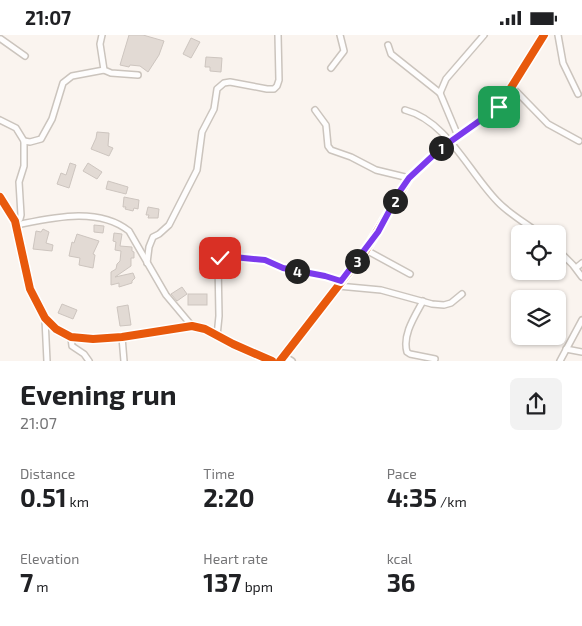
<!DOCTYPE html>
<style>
body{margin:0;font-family:"Exo 2",sans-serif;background:#f2f2f2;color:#202124;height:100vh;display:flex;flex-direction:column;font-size:19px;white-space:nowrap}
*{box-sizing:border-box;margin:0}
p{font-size:16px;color:#757577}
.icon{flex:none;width:28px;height:28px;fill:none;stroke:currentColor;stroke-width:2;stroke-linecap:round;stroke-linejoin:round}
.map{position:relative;height:326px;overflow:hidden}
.panel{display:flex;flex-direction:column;background:#fff;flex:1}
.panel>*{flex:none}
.controls{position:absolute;left:511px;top:190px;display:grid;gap:10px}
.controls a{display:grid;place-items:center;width:55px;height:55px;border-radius:8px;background:#fff;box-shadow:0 1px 4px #0004;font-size:25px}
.pin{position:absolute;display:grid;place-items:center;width:42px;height:42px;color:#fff;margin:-21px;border-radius:10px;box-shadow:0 2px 8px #0006}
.km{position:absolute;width:25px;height:25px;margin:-12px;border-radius:50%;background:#222;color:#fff;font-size:14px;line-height:25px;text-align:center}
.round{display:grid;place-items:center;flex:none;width:52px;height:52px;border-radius:8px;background:#f2f2f2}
.summary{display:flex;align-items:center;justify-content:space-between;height:85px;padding:0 20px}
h1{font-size:28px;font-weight:700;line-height:38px}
.stats{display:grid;grid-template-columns:repeat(3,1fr);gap:8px;height:85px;padding:5px 20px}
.stats div{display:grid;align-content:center}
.stats b{font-size:25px;font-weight:700}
.stats small{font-size:14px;font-weight:400}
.stats p{font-size:14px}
.status{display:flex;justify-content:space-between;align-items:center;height:35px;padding:0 25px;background:#fff;direction:ltr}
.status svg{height:14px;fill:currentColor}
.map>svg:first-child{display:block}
.building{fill:#e2dad4;stroke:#cdc5bf}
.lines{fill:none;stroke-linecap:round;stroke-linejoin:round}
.minor-casing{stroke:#cbc4bd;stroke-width:8}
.minor{stroke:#fefdfd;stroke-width:5}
.cycleway-casing{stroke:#fff;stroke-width:11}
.cycleway{stroke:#e8590c;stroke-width:8}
.route-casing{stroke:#fff;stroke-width:10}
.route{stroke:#7c3aed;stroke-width:6}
</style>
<div class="status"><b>21:07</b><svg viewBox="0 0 49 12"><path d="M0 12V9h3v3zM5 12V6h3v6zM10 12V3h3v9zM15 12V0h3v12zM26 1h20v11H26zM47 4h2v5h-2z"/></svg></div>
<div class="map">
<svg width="582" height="326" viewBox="0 0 582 326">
<rect width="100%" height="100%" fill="#faf4ef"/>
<!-- building -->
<g class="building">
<polygon points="129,0 143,0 164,6 159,20 148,37 140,31 130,30 129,32 120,30"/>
<polygon points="191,3 200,7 191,23 183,19"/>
<polygon points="206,22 222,23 221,37 210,36 210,32 205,32"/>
<polygon points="97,97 109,98 108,111 113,113 109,121 91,114 96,103"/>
<polygon points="70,128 76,130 69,153 57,149 61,138 66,140"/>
<polygon points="88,128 102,137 97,144 83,136"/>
<polygon points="108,146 128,152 126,159 106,154"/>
<polygon points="124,162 139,165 138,174 134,173 133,176 125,174 126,172 123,172"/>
<polygon points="148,172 159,174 158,183 148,183 149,180 146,180"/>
<polygon points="94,190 104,191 103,198 94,197"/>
<polygon points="43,194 49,197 46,208 53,210 52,216 33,214 36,196 41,197"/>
<polygon points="114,198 122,199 120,211 132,212 132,216 134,217 134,223 131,223 131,231 115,242 133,238 135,243 132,246 132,248 119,252 119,248 111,250 111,237 116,234 117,229 120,226 121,216 115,215 116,207 113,206"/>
<polygon points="77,199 99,206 93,219 95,220 93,233 79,230 80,223 69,221 72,207 74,208"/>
<polygon points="182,252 187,259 177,266 171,259"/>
<rect x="188" y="259" width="19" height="11"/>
<polygon points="62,269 77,275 73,284 58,278"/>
<polygon points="128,270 131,290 120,291 117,272"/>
</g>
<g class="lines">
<defs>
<g id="minor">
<polyline points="102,0 100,9 104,35 111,38 138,40"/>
<polyline points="558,0 563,28 578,59"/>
<polyline points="1,4 25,21"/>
<polyline points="388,10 391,19 440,58 458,101"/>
<polyline points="331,33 344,16 340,0"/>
<polyline points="512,52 548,89 579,106"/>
<polyline points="440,58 446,44 484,0"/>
<polyline points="315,75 326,90 328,111 331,115 351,122 376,135 409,143"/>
<path d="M405,75C447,86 468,136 497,166C509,179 526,188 540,199"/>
<polyline points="0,85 16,93 24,106 24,131 19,147 21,180 20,184 15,186"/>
<polyline points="24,106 30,107 41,104 52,84 63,48 72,41 104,35"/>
<polyline points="0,162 15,186 30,254 45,283 56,294 71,302 93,304 122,302 192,291 205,294 233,309 272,326"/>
<path d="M16,190C51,183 98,171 129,196L166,260L192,291"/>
<polyline points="366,215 410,239"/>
<polyline points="558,215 573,230 582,242"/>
<polyline points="147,228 149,212 153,202 159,199 169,190 197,135 202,97 214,74 217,54 224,48 230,47 267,54 274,54 277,51 279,45 278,0"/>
<polyline points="576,233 582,228"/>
<polyline points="338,251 381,255 432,269 444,270 451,268 462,259"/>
<path d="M423,266C415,281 402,300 407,317L410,319L435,324"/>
<polyline points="45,284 47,326"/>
<polyline points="217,301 219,281 218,228 220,223 223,221 265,225 283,233 325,241 341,246"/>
<polyline points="71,302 72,311 84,319 89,326"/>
<polyline points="122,302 124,326"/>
<polyline points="566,314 582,317"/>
<polyline points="284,321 292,326"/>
<polyline points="280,326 366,215 409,143 440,114 499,72 544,0"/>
<polyline points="560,326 582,285"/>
</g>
</defs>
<!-- minor casing -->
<use href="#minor" class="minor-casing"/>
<!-- minor -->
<use href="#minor" class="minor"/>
<defs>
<g id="cycleway">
<polyline points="0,162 15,186 30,254 45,283 56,294 71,302 93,304 122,302 192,291 205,294 233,309 272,326"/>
<polyline points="280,326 366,215 409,143 440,114 499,72 544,0"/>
</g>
</defs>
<!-- cycleway casing -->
<use href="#cycleway" class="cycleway-casing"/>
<!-- cycleway -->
<use href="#cycleway" class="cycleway"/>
</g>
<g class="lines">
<defs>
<polyline id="route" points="220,223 223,221 265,225 283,233 325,241 341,246 378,197 400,156 409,143 440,114 499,72"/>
</defs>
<!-- route casing -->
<use href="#route" class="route-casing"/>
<!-- route -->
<use href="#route" class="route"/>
</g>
</svg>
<div class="controls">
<a><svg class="icon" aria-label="locate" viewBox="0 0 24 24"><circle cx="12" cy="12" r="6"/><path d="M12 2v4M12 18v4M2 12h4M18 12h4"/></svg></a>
<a><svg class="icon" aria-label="layers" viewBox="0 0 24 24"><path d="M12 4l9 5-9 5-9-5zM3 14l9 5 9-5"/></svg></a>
</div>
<div class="pin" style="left:499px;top:72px;background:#1e9e55"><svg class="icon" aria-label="arrive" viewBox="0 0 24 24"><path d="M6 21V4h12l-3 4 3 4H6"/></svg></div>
<div class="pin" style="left:220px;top:223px;background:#d93025"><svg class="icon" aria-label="check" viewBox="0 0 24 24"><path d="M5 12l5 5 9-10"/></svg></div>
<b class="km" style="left:441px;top:113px">1</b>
<b class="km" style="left:395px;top:166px">2</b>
<b class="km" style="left:357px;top:226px">3</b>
<b class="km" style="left:297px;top:236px">4</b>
</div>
<section class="panel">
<div class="summary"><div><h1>Evening run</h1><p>21:07</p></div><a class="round"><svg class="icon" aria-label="share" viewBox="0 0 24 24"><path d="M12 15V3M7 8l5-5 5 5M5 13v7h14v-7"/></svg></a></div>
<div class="stats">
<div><p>Distance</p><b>0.51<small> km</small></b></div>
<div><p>Time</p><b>2:20</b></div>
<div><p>Pace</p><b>4:35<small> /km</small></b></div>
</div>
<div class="stats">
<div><p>Elevation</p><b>7<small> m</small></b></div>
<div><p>Heart rate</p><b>137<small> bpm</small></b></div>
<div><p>kcal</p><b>36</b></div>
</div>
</section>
